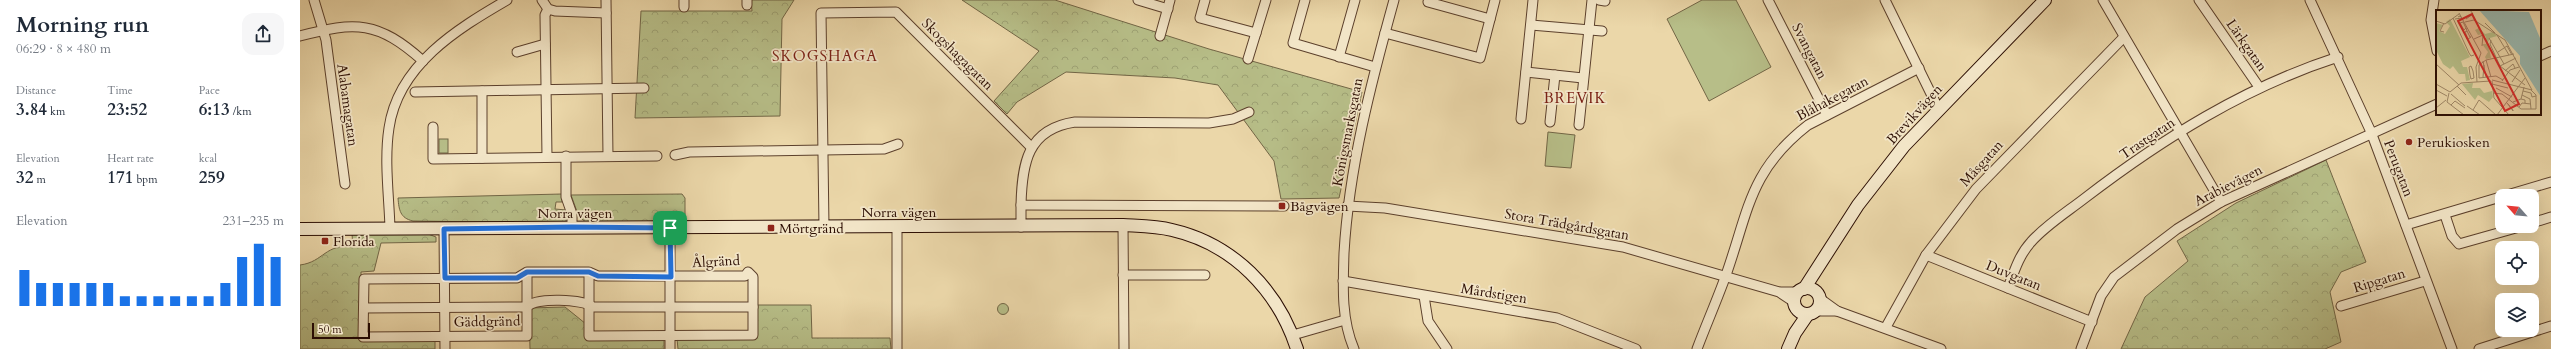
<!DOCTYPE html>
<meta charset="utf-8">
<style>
body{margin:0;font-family:Cardo,serif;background:#f6f6f7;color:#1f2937;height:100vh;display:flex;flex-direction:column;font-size:15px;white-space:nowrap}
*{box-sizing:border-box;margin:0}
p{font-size:13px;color:#747a83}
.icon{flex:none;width:22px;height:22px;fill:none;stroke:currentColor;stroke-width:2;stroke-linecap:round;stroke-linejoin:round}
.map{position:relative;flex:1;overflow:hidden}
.side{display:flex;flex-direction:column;background:#fff;width:300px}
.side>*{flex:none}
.needle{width:26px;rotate:297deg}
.controls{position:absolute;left:2195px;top:189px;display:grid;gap:8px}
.controls a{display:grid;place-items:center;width:44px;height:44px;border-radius:8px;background:#fff;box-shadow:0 4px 16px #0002;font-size:20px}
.scale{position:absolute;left:12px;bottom:10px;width:58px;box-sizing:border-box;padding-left:4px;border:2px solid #2c0e03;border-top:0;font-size:11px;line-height:14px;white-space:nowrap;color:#2c0e03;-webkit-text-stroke:3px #f2e5c7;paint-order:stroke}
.pin{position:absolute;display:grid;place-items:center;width:34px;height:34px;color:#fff;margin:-17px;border-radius:8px;box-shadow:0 2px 6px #0006}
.round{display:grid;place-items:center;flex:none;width:42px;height:42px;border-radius:12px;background:#f6f6f7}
.overview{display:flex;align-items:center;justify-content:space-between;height:68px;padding:0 16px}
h1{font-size:22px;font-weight:700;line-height:30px}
.figures{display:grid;grid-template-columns:repeat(3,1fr);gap:6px;height:68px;padding:4px 16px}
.figures div{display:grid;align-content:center}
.figures b{font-size:17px;font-weight:700}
.figures small{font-size:11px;font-weight:400}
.figures p{font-size:11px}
.chart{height:112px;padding:8px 16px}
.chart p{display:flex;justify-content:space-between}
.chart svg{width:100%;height:72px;margin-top:4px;stroke:#1a73e8;stroke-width:6}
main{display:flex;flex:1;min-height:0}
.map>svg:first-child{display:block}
.forest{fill:url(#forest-crowns);stroke:#726646}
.park{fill:#b7be88;stroke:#726646}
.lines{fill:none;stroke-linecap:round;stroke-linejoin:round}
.street-casing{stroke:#5c402c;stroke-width:11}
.secondary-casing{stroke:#2c0e03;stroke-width:14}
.street{stroke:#f2e5c7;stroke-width:9}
.secondary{stroke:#f2e5c7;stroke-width:12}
.route-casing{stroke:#fff;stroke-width:8}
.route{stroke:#1a73e8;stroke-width:5}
.poi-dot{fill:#8f2418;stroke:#f2e5c7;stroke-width:1.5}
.labels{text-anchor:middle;stroke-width:3.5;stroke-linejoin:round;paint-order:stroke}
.street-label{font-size:14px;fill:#2c0e03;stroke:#f2e5c7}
.poi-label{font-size:14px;fill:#2c0e03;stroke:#f2e5c7;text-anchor:start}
.neighbourhood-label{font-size:15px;letter-spacing:1px;fill:#7a1f14;stroke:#f2e5c7}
.inset-road{fill:none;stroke:#9f8767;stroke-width:1}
.view{fill:#d62828;fill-opacity:0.15;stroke:#d62828;stroke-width:2}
.inset-edge{fill:none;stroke:#2c0e03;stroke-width:2}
</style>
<main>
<section class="side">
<div class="overview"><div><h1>Morning run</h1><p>06:29 · 8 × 480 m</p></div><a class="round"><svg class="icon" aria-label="share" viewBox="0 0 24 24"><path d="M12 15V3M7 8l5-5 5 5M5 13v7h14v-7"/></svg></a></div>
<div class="figures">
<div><p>Distance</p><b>3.84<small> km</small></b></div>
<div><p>Time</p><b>23:52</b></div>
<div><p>Pace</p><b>6:13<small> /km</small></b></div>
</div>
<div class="figures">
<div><p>Elevation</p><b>32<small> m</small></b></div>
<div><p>Heart rate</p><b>171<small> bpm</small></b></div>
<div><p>kcal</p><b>259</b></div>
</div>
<div class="chart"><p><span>Elevation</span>231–235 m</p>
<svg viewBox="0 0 160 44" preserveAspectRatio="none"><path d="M5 44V22M15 44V30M25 44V30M35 44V30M45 44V30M55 44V30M65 44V38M75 44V38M85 44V38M95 44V38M105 44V38M115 44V38M125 44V30M135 44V14M145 44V6M155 44V14"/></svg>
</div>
</section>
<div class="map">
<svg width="2251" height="349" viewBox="0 0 2251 349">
<defs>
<pattern id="forest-crowns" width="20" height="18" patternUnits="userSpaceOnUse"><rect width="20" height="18" fill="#b7be88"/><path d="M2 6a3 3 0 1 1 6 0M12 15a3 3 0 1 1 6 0" fill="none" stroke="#9ea274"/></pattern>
</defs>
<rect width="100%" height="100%" fill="#ebd7a9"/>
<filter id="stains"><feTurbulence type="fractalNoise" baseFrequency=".005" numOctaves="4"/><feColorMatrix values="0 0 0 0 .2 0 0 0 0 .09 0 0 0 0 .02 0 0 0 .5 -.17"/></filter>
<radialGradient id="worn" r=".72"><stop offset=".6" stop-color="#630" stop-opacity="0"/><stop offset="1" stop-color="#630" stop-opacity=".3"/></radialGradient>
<!-- forest -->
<g class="forest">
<polygon points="451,0 494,0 482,19 480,116 335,118 341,11 452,11"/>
<polygon points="662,0 755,0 909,49 1062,92 1039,198 981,199 974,161 918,85 875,78 766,72 717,102 707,114 694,101 739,51"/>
<polygon points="2026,160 2066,262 2041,272 2030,292 2041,342 2025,349 1821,349 1845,297 1888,261 1877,241 1936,203"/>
<path d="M262,194V202H256L255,209L266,210V223L113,221C100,218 99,210 98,198Z"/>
<polygon points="382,194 385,198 385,215 375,222 286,222 279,217 271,195"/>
<path d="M52,234H128L136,237V242L81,243L74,271L61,272L62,340L135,341V349H0V265C24,262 25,243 53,247Z"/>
<polygon points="457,305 511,305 512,338 590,338 591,349 378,349 377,339 456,337"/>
<polygon points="265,307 286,324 286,337 364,337 364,349 230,349 229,308"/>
</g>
<!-- park -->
<g class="park">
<polygon points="1402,0 1436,0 1471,67 1409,101 1367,19"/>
<polygon points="1248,132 1275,135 1271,168 1245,166"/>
<rect x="139" y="139" width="9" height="14"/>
<circle cx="703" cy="309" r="5.5"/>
</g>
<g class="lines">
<defs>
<g id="street">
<polyline points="14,0 26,40 45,184"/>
<polyline points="242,0 248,9 255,11 306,13"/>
<polyline points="306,0 308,156"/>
<polyline points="384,0 384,7"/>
<polyline points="447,0 447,5"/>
<polyline points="838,0 868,9"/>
<polyline points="905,0 900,18 956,33"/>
<polyline points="1005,0 993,43 1075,67"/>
<polyline points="1299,0 1305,1"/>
<polyline points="1468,0 1527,115"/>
<polyline points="1585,0 1638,108"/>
<polyline points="1803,0 1921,202"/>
<polyline points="1899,0 1959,87"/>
<polyline points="2010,0 2071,132 2152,349"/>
<polyline points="2134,0 2131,20 2137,51"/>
<polyline points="1128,2 1190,19"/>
<polyline points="1231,25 1302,31"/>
<polyline points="1085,33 1180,58 1195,0"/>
<path d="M0,36C56,21 78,21 123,61"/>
<polyline points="860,36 870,0"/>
<polyline points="217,52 245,44"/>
<polyline points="2240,56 2251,51"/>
<polyline points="1039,57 1055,0"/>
<polyline points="948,59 966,0"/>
<polyline points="1226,72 1283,78"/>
<polyline points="182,91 182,158"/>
<polyline points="115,92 344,88"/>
<path d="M949,112L933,119L909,123L775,122C727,129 722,164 721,205L984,206"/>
<polyline points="1221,119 1233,0"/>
<polyline points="1250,122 1255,75"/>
<polyline points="1279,125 1292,0"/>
<polyline points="133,127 133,159 357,156"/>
<polyline points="375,155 389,152 584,149 598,144"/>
<polyline points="266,156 266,197 272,214 272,227"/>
<polyline points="247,157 245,15 248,9"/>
<polyline points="1047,206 1085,208 1323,247 1479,292 1494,302"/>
<polyline points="2145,215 2152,236 2159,244 2223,226"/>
<polyline points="2232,223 2251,217"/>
<polyline points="823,225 824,349"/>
<polyline points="2106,225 2251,182"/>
<polyline points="524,227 521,13 596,12 731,147"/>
<polyline points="597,227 597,349"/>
<polyline points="721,227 721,205"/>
<path d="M90,228C89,196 84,160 89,128C98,65 157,29 207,0"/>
<polyline points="370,228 370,349"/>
<polyline points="144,229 145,349"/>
<polyline points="1626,255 1792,322"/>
<polyline points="227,272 227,336 63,337 64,279 217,278 227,272 289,272 298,276 445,276 448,272 453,277 453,335 289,336 289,272"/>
<polyline points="823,275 905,275"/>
<polyline points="1043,281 1257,318 1336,349"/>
<path d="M1708,288C1714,272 1719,255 1731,242C1746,225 1767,212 1785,198C1862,139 1945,87 2038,57"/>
<polyline points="1480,292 1498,292"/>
<polyline points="1124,296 1128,321 1147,349"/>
<polyline points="1519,298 1537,311 1641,349"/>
<polyline points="2041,306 2125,281"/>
<path d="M64,308L227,307C235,297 283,299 293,307H453"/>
<polyline points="1515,311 1537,311"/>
<polyline points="1586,327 1626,255 1676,189 1824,37"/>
<polyline points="993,335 1045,320"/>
<path d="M1054,349C1041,319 1043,285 1044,253C1049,167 1071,83 1094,0"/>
<path d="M1397,349C1406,325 1417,300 1426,275C1449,210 1449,171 1508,125L1619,68"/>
<polyline points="1781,349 1801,296 1814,277 1877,229 1921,202 2137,104"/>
<polyline points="2179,349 2251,326"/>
</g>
<g id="secondary">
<path d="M0,229L823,225C839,226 856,226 872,230C933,244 978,290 997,349"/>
<circle cx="1507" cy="301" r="13"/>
<polyline points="1504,289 1558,205 1604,146 1745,0"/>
<polyline points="1488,349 1495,333 1508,314"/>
</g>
</defs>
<!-- street casing -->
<use href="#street" class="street-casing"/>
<!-- secondary casing -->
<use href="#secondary" class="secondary-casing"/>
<!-- street -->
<use href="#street" class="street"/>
<!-- secondary -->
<use href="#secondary" class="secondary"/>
</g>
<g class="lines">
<defs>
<polygon id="route" points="272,227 370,228 371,277 298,276 289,272 227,272 217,278 145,278 144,229"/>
</defs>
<!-- route casing -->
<use href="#route" class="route-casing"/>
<!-- route -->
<use href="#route" class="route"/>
</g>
<!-- markers -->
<g class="poi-dot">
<circle cx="2109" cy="142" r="4"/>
<rect x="978" y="202" width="8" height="8" rx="2"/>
<rect x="467" y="224" width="8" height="8" rx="2"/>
<rect x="21" y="237" width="8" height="8" rx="2"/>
</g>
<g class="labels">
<!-- street labels -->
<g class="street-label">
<text transform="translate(1947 45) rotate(55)" y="5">Lärkgatan</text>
<text transform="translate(1510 51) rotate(63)" y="5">Svangatan</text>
<text transform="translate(658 54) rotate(45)" y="5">Skogshagagatan</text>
<text transform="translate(1532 98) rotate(-28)" y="5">Blåhakegatan</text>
<text transform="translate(48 105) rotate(82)" y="5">Alabamagatan</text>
<text transform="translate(1614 114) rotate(-48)" y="5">Brevikvägen</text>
<text transform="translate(1047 132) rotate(-79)" y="5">Königsmarksgatan</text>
<text transform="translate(1847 138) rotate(-34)" y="5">Trastgatan</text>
<text transform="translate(1681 163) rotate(-48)" y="5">Måsgatan</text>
<text transform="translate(2099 168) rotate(69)" y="5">Perugatan</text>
<text transform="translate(1928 185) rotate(-27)" y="5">Arabievägen</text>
<text x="599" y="217">Norra vägen</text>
<text x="275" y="218">Norra vägen</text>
<text transform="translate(1267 224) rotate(10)" y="5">Stora Trädgårdsgatan</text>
<text transform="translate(416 261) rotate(-3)" y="5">Ålgränd</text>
<text transform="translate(1714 275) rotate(22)" y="5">Duvgatan</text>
<text transform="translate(2079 280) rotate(-17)" y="5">Ripgatan</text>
<text transform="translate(1194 293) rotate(9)" y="5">Mårdstigen</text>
<text transform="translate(187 321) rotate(-1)" y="5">Gäddgränd</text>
</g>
<!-- poi labels -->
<g class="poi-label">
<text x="2117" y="147">Perukiosken</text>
<text x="990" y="211">Bågvägen</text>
<text x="479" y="233">Mörtgränd</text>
<text x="33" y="246">Florida</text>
</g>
<!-- neighbourhood labels -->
<g class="neighbourhood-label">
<text x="525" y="61">SKOGSHAGA</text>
<text x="1275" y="103">BREVIK</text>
</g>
</g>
<!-- overview -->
<g transform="translate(2136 10)">
<rect width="105" height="105" fill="#ebd7a9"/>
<path d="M14,9L34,47L25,51L27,57H31L34,70L30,71L29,64H23L17,56L14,59L7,54L0,40V13L7,15L3,21L9,24L14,16L10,12ZM43,18L49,24L57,22L61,26L54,28L52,32L55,48L50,49L49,47L52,42L46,34H50V27L47,24L42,25L39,20ZM37,73L36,78H44L48,83L56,81L57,87L53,92L42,85L39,90L26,74Z" fill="#b7be88"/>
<path d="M43,0L93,2L104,28L105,87L84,54V46Z" fill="#99b8af"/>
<path class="inset-road" d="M23,3L45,43L40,57L41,72M17,8L33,43L35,46L38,45M19,9L26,8L24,6L22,7M30,9L37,4L34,0M0,11L9,14L23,4M29,12L38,10L69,30L96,80M8,13L4,21L8,22M49,13L59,23M30,18L28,20L24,13L27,12L30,18L31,21L34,27H35M31,21L29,22L32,29L35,27M61,25L73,45M53,28L68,54M38,29L47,25L46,36M55,30L54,34L64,56L89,75M62,42L71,36L76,45M50,50L55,67M47,51L50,67M0,54L23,75M35,56L37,61L38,68L35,69L34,65L33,57ZM64,56L80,48M69,61L77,54L79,58M47,67L48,55M56,70L96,80M67,70L60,66L43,68V55L50,50L78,44M56,71L58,88L73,105M66,71L74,60L83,57M76,72L84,60M0,74L14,82M56,74L72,78M21,76L30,85M60,78L76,87M0,80L11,86M95,80L100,85V99M87,81L95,83L96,87L100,86M14,82L25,73L55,71M13,83L11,92L28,105M57,83L66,84L85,99H100M15,84L29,96M86,85L94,89L95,99M85,89L88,77M77,92L85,89L89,90V93M71,93L77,100V101L72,94M15,95L19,91L29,98M31,96L44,105M83,97L86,93L95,94M0,98L10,90M37,100L43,90L60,105M61,105L89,68"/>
<path class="view" d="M36,4L83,94L69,101L22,11Z"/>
<rect width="105" height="105" class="inset-edge"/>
</g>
<rect width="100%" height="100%" filter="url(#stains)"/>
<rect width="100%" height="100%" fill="url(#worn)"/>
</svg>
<div class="controls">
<a><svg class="needle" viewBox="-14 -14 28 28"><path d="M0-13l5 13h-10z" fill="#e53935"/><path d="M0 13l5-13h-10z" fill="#747a83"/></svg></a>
<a><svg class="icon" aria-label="locate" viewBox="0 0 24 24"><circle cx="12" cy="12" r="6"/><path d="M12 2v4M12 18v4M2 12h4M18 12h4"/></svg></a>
<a><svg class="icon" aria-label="layers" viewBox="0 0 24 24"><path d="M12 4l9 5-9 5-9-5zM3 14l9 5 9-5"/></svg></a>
</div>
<div class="scale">50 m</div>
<div class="pin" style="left:370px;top:228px;background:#1e9e55"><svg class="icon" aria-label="arrive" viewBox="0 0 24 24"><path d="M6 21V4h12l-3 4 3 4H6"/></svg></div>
</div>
</main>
